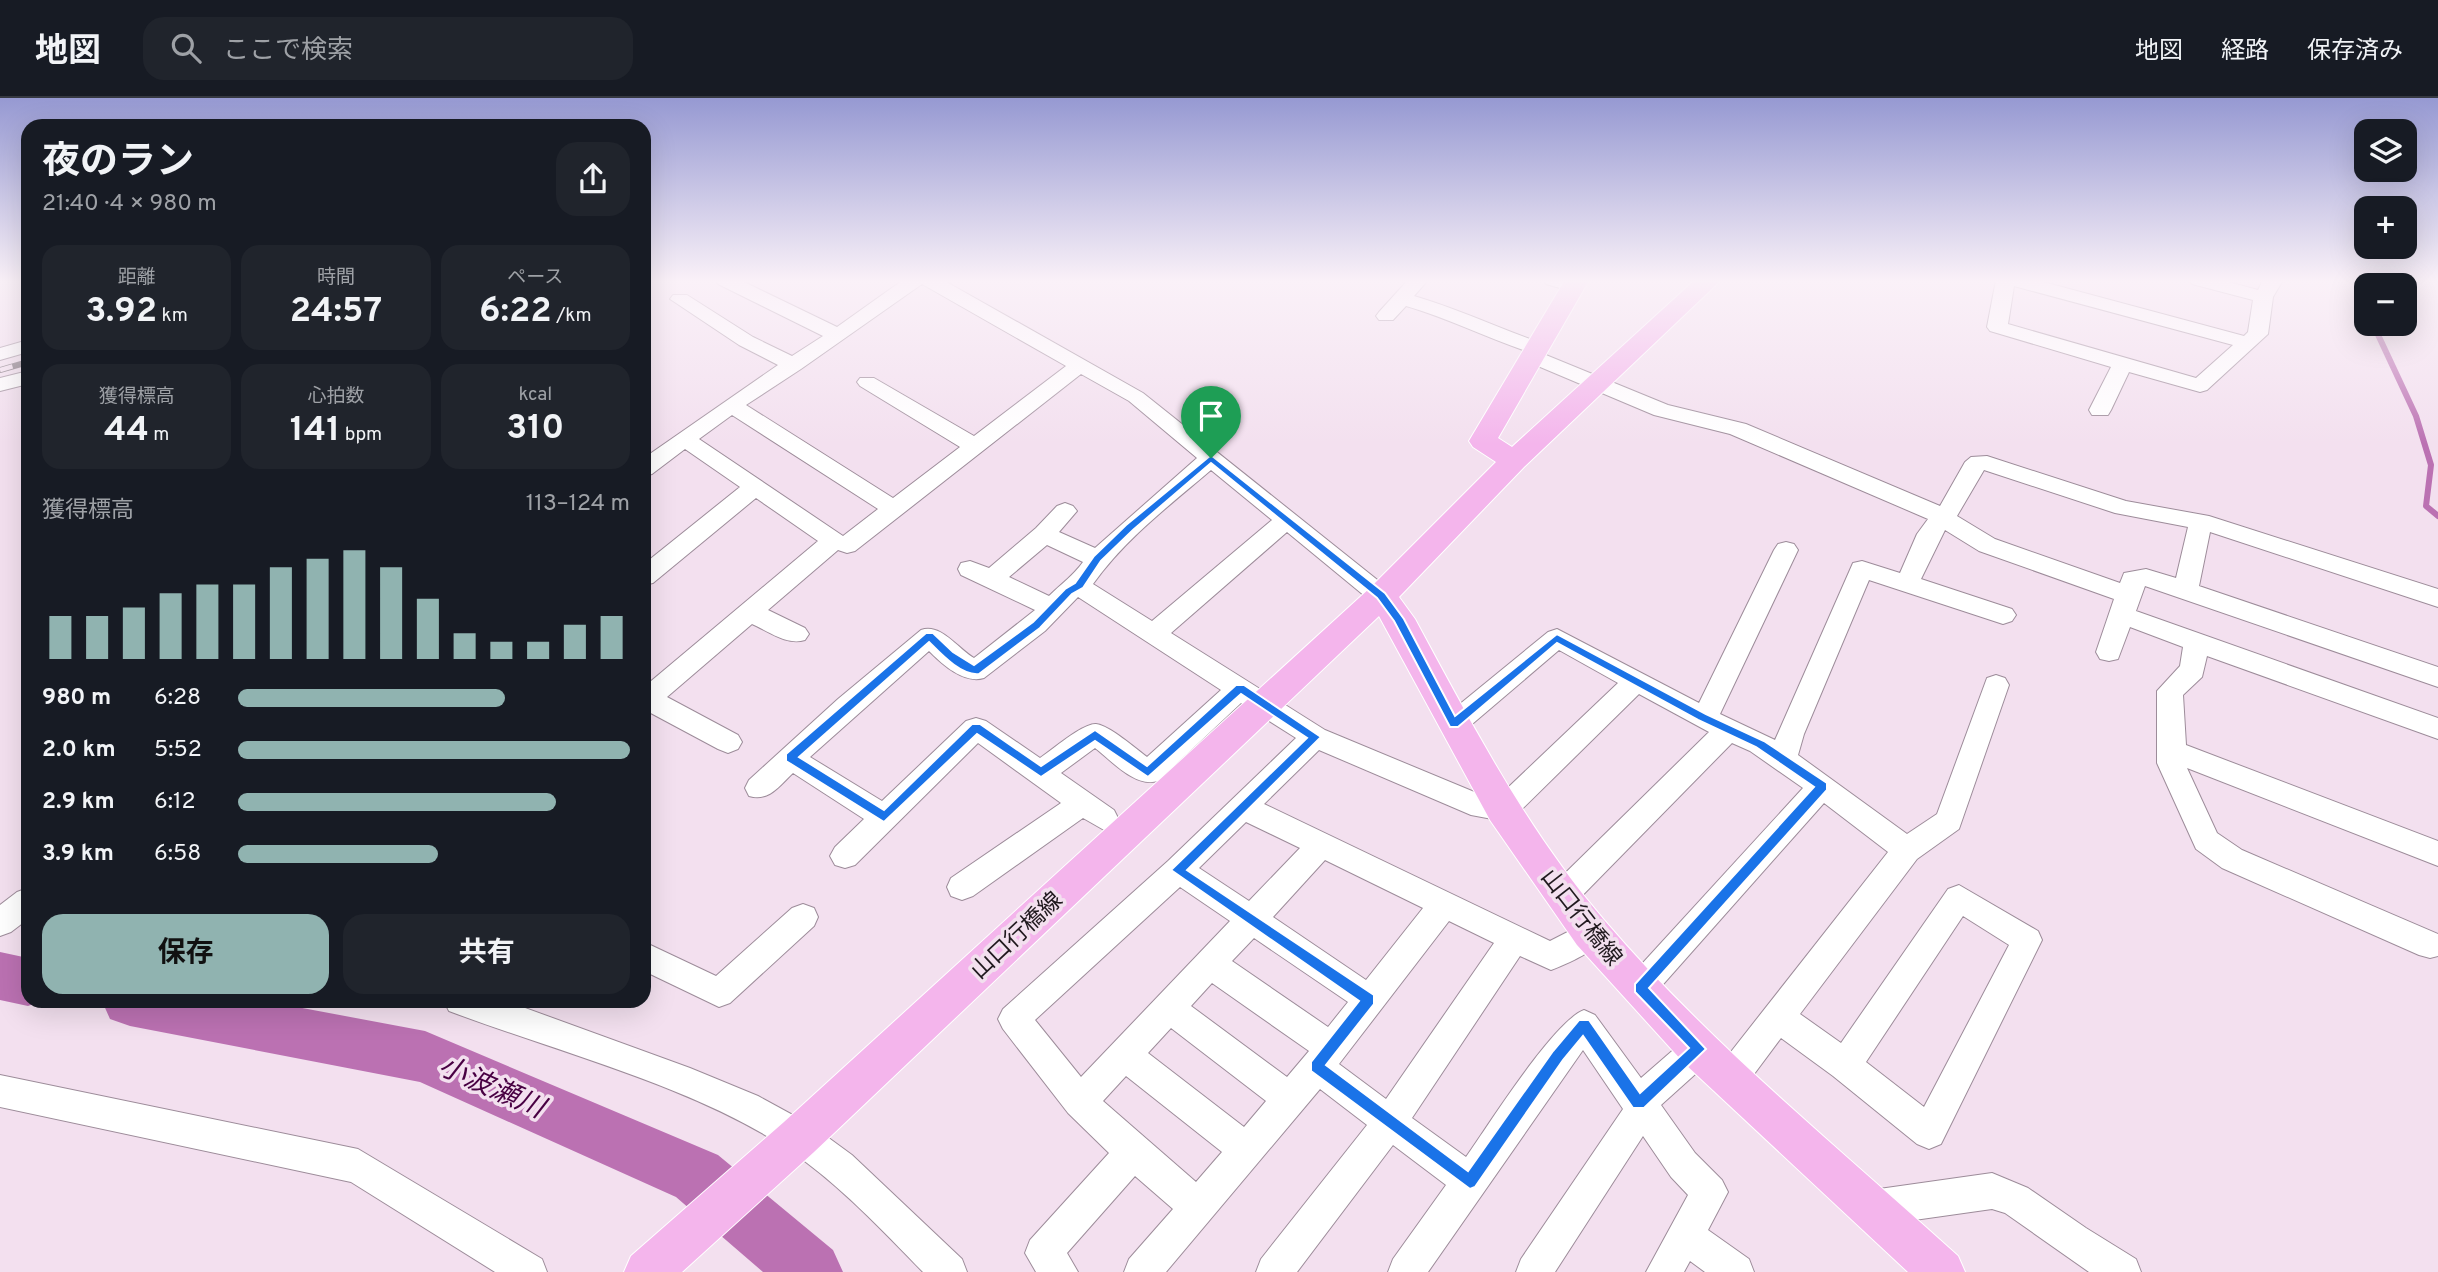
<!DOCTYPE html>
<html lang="ja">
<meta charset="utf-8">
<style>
body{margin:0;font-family:Overpass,"Noto Sans JP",sans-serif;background:#20242c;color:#f1f3f6;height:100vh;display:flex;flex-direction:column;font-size:26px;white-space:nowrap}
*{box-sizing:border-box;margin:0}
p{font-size:23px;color:#9ea1a6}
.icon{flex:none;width:38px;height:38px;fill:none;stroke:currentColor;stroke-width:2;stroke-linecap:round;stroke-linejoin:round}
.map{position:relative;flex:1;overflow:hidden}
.side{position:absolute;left:21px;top:21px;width:630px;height:889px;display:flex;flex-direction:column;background:#171b24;border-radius:21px;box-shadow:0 7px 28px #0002}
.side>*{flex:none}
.fabs{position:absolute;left:2354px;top:21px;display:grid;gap:14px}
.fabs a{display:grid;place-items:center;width:63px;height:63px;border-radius:14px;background:#171b24;box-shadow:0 7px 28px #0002;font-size:35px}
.pin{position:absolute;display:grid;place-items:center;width:60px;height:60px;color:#fff;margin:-72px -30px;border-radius:50% 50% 50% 0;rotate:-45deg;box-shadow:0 0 7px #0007}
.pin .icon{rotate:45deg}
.round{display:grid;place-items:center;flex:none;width:74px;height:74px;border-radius:21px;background:#20242c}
.overview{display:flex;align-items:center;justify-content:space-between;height:119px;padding:0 21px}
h1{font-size:38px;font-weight:700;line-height:52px}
.figures{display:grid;grid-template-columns:repeat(3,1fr);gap:10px;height:119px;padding:7px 21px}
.figures div{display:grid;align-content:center;border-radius:18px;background:#20242c;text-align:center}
.figures b{font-size:35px;font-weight:700}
.figures small{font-size:19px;font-weight:400}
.figures p{font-size:19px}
.chart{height:196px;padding:14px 21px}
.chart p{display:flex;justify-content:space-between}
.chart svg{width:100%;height:126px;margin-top:7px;stroke:#90b3b0;stroke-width:6}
.primary-button{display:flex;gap:14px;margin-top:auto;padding:14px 21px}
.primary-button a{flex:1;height:80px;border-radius:21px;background:#90b3b0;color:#111;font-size:28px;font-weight:700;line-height:80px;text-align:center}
.primary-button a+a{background:#20242c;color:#f1f3f6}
ul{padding:0 21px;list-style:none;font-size:23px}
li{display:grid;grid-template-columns:112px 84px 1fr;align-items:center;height:52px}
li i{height:18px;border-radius:9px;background:#90b3b0}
header{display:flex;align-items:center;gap:42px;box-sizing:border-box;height:98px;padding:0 35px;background:#171b24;border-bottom:2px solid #363941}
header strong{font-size:33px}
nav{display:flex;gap:38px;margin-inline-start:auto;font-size:24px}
.search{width:490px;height:63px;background:#20242c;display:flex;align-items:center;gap:18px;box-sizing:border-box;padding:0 24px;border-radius:21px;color:#9ea1a6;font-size:26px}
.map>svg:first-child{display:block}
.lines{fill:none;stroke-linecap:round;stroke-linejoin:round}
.stream{stroke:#bb71b2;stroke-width:6}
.river{fill:#bb71b2;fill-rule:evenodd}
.minor-casing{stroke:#9d8c9a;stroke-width:2}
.major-casing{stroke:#fff;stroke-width:2}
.minor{fill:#fff;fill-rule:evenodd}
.major{fill:#f4b5ec;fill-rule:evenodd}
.rail-casing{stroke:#796d76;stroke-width:6}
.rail{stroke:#f3e0ef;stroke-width:4.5;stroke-dasharray:13;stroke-linecap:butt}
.route{fill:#1a73e8;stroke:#fff;stroke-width:2;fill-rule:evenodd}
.labels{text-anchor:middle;stroke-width:7;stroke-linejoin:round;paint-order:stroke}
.street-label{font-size:23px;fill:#20191e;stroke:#f3e0ef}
.near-water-label{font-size:28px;font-style:italic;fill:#490143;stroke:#f3e0ef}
</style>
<header>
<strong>地図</strong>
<div class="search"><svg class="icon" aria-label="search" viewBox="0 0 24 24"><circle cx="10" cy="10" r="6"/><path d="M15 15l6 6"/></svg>ここで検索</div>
<nav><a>地図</a><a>経路</a><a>保存済み</a></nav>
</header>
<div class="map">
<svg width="2438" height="1174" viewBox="0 0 2438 1174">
<rect width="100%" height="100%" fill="#f3e0ef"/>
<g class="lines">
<!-- stream -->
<g class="stream">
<polyline points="2357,182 2366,208"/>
<polyline points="2373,226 2416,318 2431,367 2426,408 2438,418"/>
</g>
<!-- river -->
<g class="river">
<polygon points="0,854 28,860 28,903 42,903 28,908 0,902"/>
<polygon points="102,903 265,903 425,933 718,1057 833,1152 843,1174 763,1174 676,1099 420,984 130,928 110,921"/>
</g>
<defs>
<g id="minor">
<path d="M715,182H740L837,229L903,182H943L1143,295L1390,492L1393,498L1390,504L1381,507L1372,504L1287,434L1171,535L1325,632L1484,698L1497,700L1618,585L1559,552L1464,633L1454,636L1444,633L1441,626L1444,619L1548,534L1557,531L1699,605L1774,452L1778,446L1786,444L1794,446L1798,452L1720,616L1775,642L1853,465L1862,463L1900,475L1917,436L1928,421L1730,336L1654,317L1526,263L1523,259L1529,254C1487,240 1448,220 1406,208L1393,222H1379L1376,218L1379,214L1408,182H1428L1414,198C1459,211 1500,231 1544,246L1547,250L1541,255L1668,307L1746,326L1940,408L1965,364L1971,359L1987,358L2126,403L2209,418L2438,491V509L2210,434L2199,488L2438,569V589L2145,488L2136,513L2438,620V641L2207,558L2202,579L2183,597L2186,647L2438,743V768L2187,670L2217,735L2242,752L2438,836V858L2430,860L2419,857L2222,770L2196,751L2157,665V593L2180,568L2183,549L2130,529L2118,561L2109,563L2100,561L2096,554L2114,501L1979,453L1945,432L1921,481L2012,511L2016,517L2012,523L2003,526L1869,482L1804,636L1798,657L1907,736L1937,716L1987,580L1996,577L2005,580L2009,587L1959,731L1917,761L1800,916L1841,945L1948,791L1959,787L2038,833L2042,842L1941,1046L1929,1051L1917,1046L1833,978L1781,940L1743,991L1731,996L1719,991L1714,980L1719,969L1888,754L1824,705L1651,900L1640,904L1629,900L1624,890L1629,880L1803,690L1750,653L1732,645L1573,807L1562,811L1551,807L1547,798L1551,789L1709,634L1639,596L1513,720L1503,723L1471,717L1319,652L1264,706L1550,843L1591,822L1602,826L1606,835C1598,853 1569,865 1551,872L1520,858L1412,1020L1466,1059C1488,1028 1553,924 1584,912L1595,917L1641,980L1687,940L1699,936L1711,940L1715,951L1711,962L1661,1007L1695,1055L1722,1082L1728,1094L1708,1132L1749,1161L1754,1174H1705L1690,1163L1684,1174H1646L1688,1097L1671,1079L1643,1038L1555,1174H1516L1521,1161L1623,1011L1583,952L1428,1174H1388L1393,1161L1446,1087L1393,1047L1297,1174H1256L1261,1161L1367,1027L1320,991L1166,1174H1124L1129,1161L1173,1111L1135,1078L1067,1155L1078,1174H1036L1025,1155L1030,1142L1109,1055L1068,1015L1003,931L998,921L1003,911L1168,763L1296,640L1241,605L1158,683C1135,690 1112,663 1095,650L1061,675L1114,712L1118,720L1114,728L1104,732L1083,720L973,798L962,802L951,798L947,789L951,780L1061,705L978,645L855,767L845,770L835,767L830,758L835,749L864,721L793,675C779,688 769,704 749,698L745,690L749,682L838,601L921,532C941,525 957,550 974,560L1035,512L961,477L958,471L961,465L970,463L989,470L1036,430L1057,408L1065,405L1073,408L1077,413L1059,434L1095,450L1197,360L1129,303L1081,276L855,453L847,455L838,452L768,512L805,530L809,536L805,542C787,548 768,533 752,526L667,599L738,637L742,644L738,651L728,655L718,651L647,613L644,614V589L818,443L756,400L653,485L644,487V466L740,389L685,351L652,376L644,378V360L778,267L739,247L670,201L673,197H687L753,239L792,258L823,238L718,186ZM922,186L1066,268L974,338L874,280H860L857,284L860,288L960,349L893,400L746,307L801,271ZM732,317L878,411L843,438L699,341ZM1211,372L1272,422L1152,523L1093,486C1125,441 1170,407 1211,372ZM1984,372L2115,415L2188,429L2176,480L2146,471L2124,475L2120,485L1995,441L1957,418ZM1047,447L1083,464C1073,478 1061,486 1049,498L1009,479ZM1078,499L1221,592L1147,659C1136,651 1109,627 1096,626C1083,625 1052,652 1040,660L986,623L976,620L966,623L882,703L810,659L929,553C943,567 964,586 984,580L1045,533ZM1246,724L1300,750L1249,803L1199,770ZM1325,762L1423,810L1366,882L1273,819ZM1180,789L1230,823L1081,979L1035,922ZM1963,818L2009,847L1924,1009L1866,964ZM1449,823L1494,845L1386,1001L1339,966ZM1254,840L1348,904L1328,929L1232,863ZM1212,885L1309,953L1287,979L1191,908ZM1171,930L1266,1003L1244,1029L1148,955ZM1126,978L1222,1054L1196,1084L1103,1003Z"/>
<polygon points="1543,182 1574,182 1584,188 1574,194 1546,186"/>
<path d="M1996,182H2036L2244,238L2248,234L2253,202L2192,186L2189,182H2221L2258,192L2263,182H2283L2273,199L2268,236L2207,292L2200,294L2129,274L2111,312L2108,317H2092L2089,312L2111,269L1990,233L1987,229ZM2014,188L2233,247L2196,280L2008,226Z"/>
<polygon points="28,242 28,254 0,262 0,250"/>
<polygon points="28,273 28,286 0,293 0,280"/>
<polygon points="28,790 28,821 11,834 0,838 0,807 17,794"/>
<polygon points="803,806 814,810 818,819 814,828 730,905 719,909 644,873 644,844 716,878 792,810"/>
<path d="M444,903H506L690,970L758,998L811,1027L852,1057L962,1161L967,1174H923C881,1131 839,1086 789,1052C694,988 557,954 449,913Z"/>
<polygon points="0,977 358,1051 542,1161 547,1174 495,1174 351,1084 0,1009"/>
<polygon points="1992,1075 2028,1090 2086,1130 2136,1161 2141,1174 2089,1174 2005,1115 1992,1111 1872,1128 1859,1123 1854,1110 1859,1097 1872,1092"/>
</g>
<path id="major" d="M1565,182H1589L1498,340L1512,349L1695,182H1721L1524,369L1399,499L1415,521C1471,625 1526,731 1604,822C1709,945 1838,1049 1958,1158L1965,1174H1908L1684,965L1577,847L1490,722L1379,518L814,1054L682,1174H624L631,1158L784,1024L1370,490L1496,364L1473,349L1469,343Z"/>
</defs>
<!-- minor casing -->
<use href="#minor" class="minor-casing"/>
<!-- major casing -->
<use href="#major" class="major-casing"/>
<!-- minor -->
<use href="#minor" class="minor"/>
<!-- major -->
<use href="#major" class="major"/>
<defs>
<polyline id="rail" points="0,272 28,264"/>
</defs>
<!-- rail casing -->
<use href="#rail" class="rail-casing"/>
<!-- rail -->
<use href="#rail" class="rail"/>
</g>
<!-- sky -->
<linearGradient id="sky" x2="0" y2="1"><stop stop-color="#9699d2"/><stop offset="0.53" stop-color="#faf1f8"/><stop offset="1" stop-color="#faf1f8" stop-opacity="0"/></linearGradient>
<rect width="2438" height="346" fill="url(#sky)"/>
<!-- route -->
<path class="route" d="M1211,357L1385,495L1404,521L1455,618L1557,536L1706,616L1764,643L1827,685V692L1649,890L1706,951L1644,1010H1633L1583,938L1563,962L1475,1089L1470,1091L1311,973V964L1359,903L1171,772L1307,640L1241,596L1148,679L1095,643L1041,679L977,636L884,724L786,663V656L926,535H933L953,554L974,567L1033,524L1065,491L1075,485L1094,458L1126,427ZM1211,365L1377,500L1394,523L1450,629H1458L1557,545L1698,622L1756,649L1814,689L1635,886V894L1689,950L1640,995L1589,922H1579L1553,953L1468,1073L1326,967L1374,906V897L1187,772L1321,639L1244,587H1236L1147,668L1095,632L1041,668L980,626H972L884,712L799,659L929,544C941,556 961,578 979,576L1040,530L1072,496L1083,490L1101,463L1133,432Z"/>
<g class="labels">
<!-- street labels -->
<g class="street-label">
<text transform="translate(1582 819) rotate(52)" y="8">山口行橋線</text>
<text transform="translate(1016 837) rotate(-43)" y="8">山口行橋線</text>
</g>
<!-- near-water labels -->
<g class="near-water-label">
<text transform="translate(492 988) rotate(24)" y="10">小波瀬川</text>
</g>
</g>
</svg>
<div class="fabs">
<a><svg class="icon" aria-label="layers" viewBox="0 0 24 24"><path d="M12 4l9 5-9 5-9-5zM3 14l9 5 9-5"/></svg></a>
<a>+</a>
<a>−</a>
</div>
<div class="pin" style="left:1211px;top:360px;background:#1e9e55"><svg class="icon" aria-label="arrive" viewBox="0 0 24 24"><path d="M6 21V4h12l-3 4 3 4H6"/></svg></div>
<section class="side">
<div class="overview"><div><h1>夜のラン</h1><p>21:40 · 4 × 980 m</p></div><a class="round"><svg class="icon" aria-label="share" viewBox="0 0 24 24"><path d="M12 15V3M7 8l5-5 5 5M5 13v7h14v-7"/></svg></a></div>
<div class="figures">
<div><p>距離</p><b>3.92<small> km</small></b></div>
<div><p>時間</p><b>24:57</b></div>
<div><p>ペース</p><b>6:22<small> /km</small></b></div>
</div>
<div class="figures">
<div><p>獲得標高</p><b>44<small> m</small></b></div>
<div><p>心拍数</p><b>141<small> bpm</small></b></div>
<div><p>kcal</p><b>310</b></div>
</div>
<div class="chart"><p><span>獲得標高</span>113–124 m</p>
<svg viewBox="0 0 160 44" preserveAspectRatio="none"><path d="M5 44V29M15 44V29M25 44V26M35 44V21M45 44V18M55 44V18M65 44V12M75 44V9M85 44V6M95 44V12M105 44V23M115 44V35M125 44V38M135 44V38M145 44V32M155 44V29"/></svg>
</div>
<ul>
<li><b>980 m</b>6:28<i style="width:68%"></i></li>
<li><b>2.0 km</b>5:52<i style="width:100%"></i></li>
<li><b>2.9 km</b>6:12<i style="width:81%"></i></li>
<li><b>3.9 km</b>6:58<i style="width:51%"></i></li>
</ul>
<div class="primary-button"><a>保存</a><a>共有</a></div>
</section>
</div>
